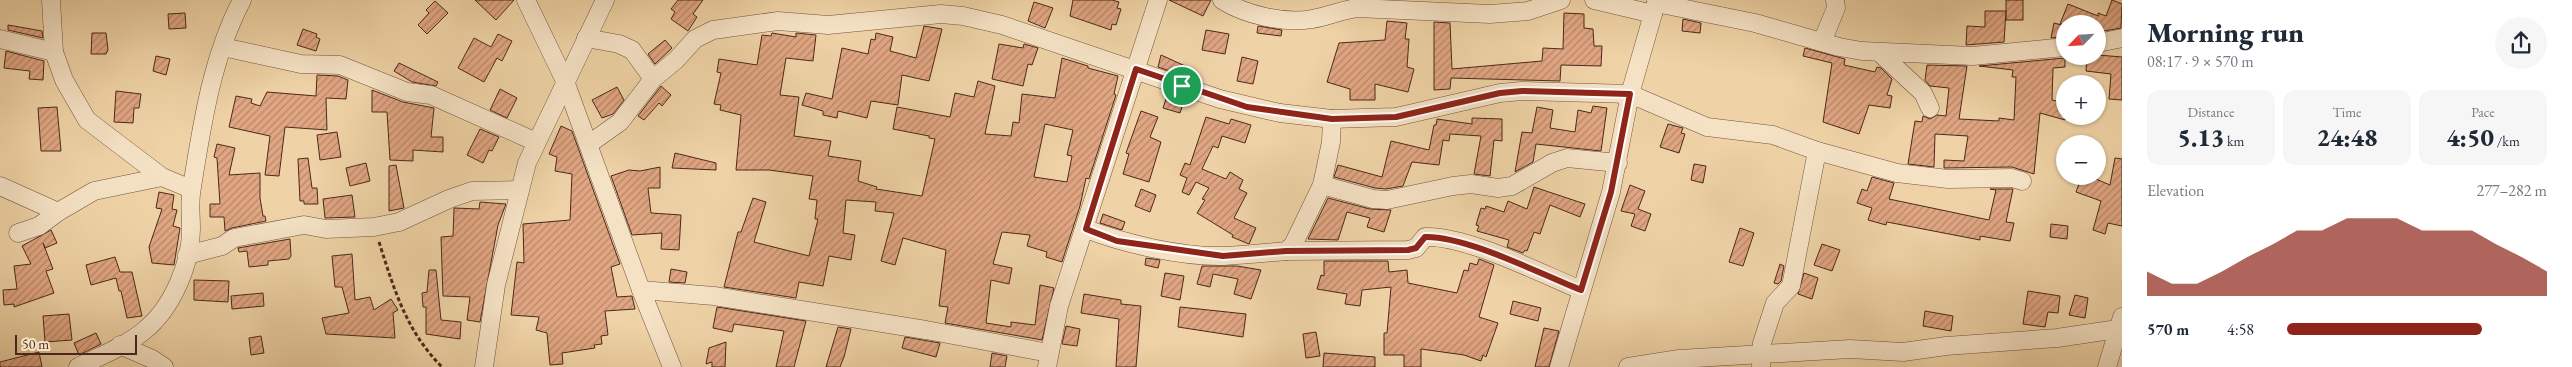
<!DOCTYPE html>
<meta charset="utf-8">
<style>
body{margin:0;font-family:"EB Garamond",serif;background:#f6f6f7;color:#1f2937;height:100vh;display:flex;flex-direction:column;font-size:19px;white-space:nowrap}
*{box-sizing:border-box;margin:0}
p{font-size:16px;color:#747a83}
.icon{flex:none;width:28px;height:28px;fill:none;stroke:currentColor;stroke-width:2;stroke-linecap:round;stroke-linejoin:round}
.map{position:relative;flex:1;overflow:hidden}
.sheet{display:flex;flex-direction:column;background:#fff;width:450px}
.sheet>*{flex:none}
.needle{width:32px;rotate:245deg}
.tools{position:absolute;left:2056px;top:15px;display:grid;gap:10px}
.tools a{display:grid;place-items:center;width:50px;height:50px;border-radius:50%;background:#fff;box-shadow:0 1px 4px #0004;font-size:25px}
.scale{position:absolute;left:15px;bottom:12px;width:122px;box-sizing:border-box;padding-left:5px;border:2px solid #4b281b;border-top:0;font-size:14px;line-height:18px;white-space:nowrap;color:#4b281b;-webkit-text-stroke:4px #f5e2c5;paint-order:stroke}
.pin{position:absolute;display:grid;place-items:center;width:42px;height:42px;color:#fff;margin:-21px;border:2px solid #fff;border-radius:50%;box-shadow:0 1px 5px #0007}
.round{display:grid;place-items:center;flex:none;width:52px;height:52px;border-radius:26px;background:#f6f6f7}
.head{display:flex;align-items:center;justify-content:space-between;height:85px;padding:0 25px}
h1{font-size:28px;font-weight:800;line-height:38px}
.metrics{display:grid;grid-template-columns:repeat(3,1fr);gap:8px;height:85px;padding:5px 25px}
.metrics div{display:grid;align-content:center;border-radius:12px;background:#f6f6f7;text-align:center}
.metrics b{font-size:25px;font-weight:800}
.metrics small{font-size:14px;font-weight:400}
.metrics p{font-size:14px}
.chart{height:140px;padding:10px 25px}
.chart p{display:flex;justify-content:space-between}
.chart svg{width:100%;height:90px;margin-top:5px;fill:#8f2418;opacity:.7}
ul{padding:0 25px;list-style:none;font-size:16px}
li{display:grid;grid-template-columns:80px 60px 1fr;align-items:center;height:38px}
li i{height:12px;border-radius:6px;background:#8f2418}
main{display:flex;flex:1;min-height:0}
.map>svg:first-child{display:block}
.building{fill:url(#building-hatch);stroke:#4b281b;fill-rule:evenodd}
.lines{fill:none;stroke-linecap:round;stroke-linejoin:round}
.street-casing{stroke:#74533e;stroke-width:19}
.path{stroke:#4b281b;stroke-width:3;stroke-dasharray:4 2.5;stroke-linecap:butt}
.street{stroke:#f5e2c5;stroke-width:18}
.route-casing{stroke:#fff;stroke-width:10}
.route{stroke:#8f2418;stroke-width:6}
</style>
<main>
<div class="map">
<svg width="2122" height="367" viewBox="0 0 2122 367">
<defs>
<pattern id="building-hatch" width="6" height="6" patternUnits="userSpaceOnUse" patternTransform="scale(1.25)"><rect width="6" height="6" fill="#e1a682"/><path d="M-1 1l2-2M0 6l6-6M5 7l2-2" fill="none" stroke="#b8876a"/></pattern>
</defs>
<rect width="100%" height="100%" fill="#efd3a6"/>
<filter id="stains"><feTurbulence type="fractalNoise" baseFrequency=".004" numOctaves="4"/><feColorMatrix values="0 0 0 0 .2 0 0 0 0 .09 0 0 0 0 .02 0 0 0 .5 -.17"/></filter>
<radialGradient id="worn" r=".72"><stop offset=".6" stop-color="#630" stop-opacity="0"/><stop offset="1" stop-color="#630" stop-opacity=".3"/></radialGradient>
<!-- building -->
<g class="building">
<polygon points="475,0 514,0 496,20"/>
<polygon points="678,0 703,0 693,14 697,17 688,31 671,19 675,12 671,9"/>
<polygon points="1073,0 1112,0 1119,2 1117,8 1121,9 1116,25 1112,24 1111,30 1070,16"/>
<polygon points="1169,0 1211,0 1203,16"/>
<rect x="2006" y="0" width="17" height="20"/>
<polygon points="2112,0 2122,4 2121,28 2104,31 2098,29 2098,24 2060,24 2068,4 2098,16 2098,13 2106,16"/>
<polygon points="435,1 448,13 427,34 418,25 429,13 426,10"/>
<polygon points="1034,2 1053,8 1045,28 1028,21"/>
<polygon points="1985,11 2006,11 2004,42 1966,45 1967,26 1985,27"/>
<polygon points="185,13 186,28 169,29 168,14"/>
<polygon points="1564,13 1584,14 1584,28 1593,29 1594,46 1602,46 1601,66 1561,65 1560,81 1451,78 1450,89 1434,90 1434,22 1450,23 1452,69 1542,61 1543,48 1563,49"/>
<polygon points="1683,19 1701,23 1700,33 1682,31"/>
<polygon points="1387,21 1407,23 1405,39 1409,39 1407,67 1414,69 1408,92 1375,84 1375,100 1350,100 1350,89 1327,82 1339,43 1385,40"/>
<polygon points="2054,23 2065,26 2065,37 2051,38"/>
<polygon points="8,25 42,31 43,38 8,30"/>
<polygon points="924,26 942,29 929,81 902,75 898,105 871,101 867,118 838,111 837,118 823,115 823,111 802,105 806,93 832,99 842,48 868,54 871,39 875,40 876,33 893,37 890,51 916,58"/>
<polygon points="1258,26 1282,30 1281,36 1257,33"/>
<polygon points="303,29 317,34 316,37 320,39 316,51 297,45"/>
<polygon points="1206,30 1229,34 1225,54 1202,50"/>
<polygon points="92,33 106,33 108,50 106,54 91,54"/>
<path d="M772,33L796,37V33L816,35L813,61L786,58L780,95L799,97L794,136L831,141L828,156L861,161L858,181L877,187L876,189L922,196L935,139L929,138V136L893,129L897,107L950,117L955,93L974,97L978,81L995,86L985,134L1011,136L1013,122L1019,123L1022,94L1055,98L1062,58L1088,66V68L1118,76L1114,94L1116,95L1089,179L1086,178L1080,206L1062,262L1046,257L1047,252L1027,246L1030,235L1002,232L993,264L1012,268L1009,284L991,280L986,323L1011,327V322L1035,325L1040,285L1054,288L1042,340L945,323L948,307L939,306L946,250L903,238L895,265L881,261L894,213L875,211L876,202L846,200L843,233L855,235L851,260L829,256L823,286L799,282L796,298L724,287L738,232H741L753,198L766,202L754,242L809,256L818,219H815L817,200L809,199L813,176L769,170H736L741,115L720,110L721,105L714,104L721,73L717,72L719,59L757,65L762,35L771,36ZM1045,124L1073,130L1067,155L1072,156L1067,182L1034,177Z"/>
<polygon points="498,34 512,41 502,61 497,58 484,82 458,68 474,38 491,47"/>
<polygon points="665,40 672,48 655,64 648,54"/>
<polygon points="999,44 1023,48 1024,44 1038,48 1032,65 1028,64 1023,86 992,79"/>
<polygon points="1805,48 1845,59 1844,65 1875,72 1877,67 1881,68 1892,79 1887,95 1892,96 1890,108 1869,105 1859,134 1823,122 1832,63 1803,56"/>
<polygon points="6,51 44,61 43,80 29,79 30,71 4,68"/>
<polygon points="1161,55 1194,70 1191,78 1158,67"/>
<polygon points="2098,55 2122,57 2122,100 2109,99 2111,74 2086,71 2087,56"/>
<polygon points="156,56 170,59 166,75 153,71"/>
<polygon points="1242,57 1258,61 1253,84 1237,81"/>
<polygon points="2065,58 2065,67 2053,68 2052,100 2065,103 2065,120 2040,113 2034,174 2012,167 1944,168 1944,160 1964,161 1968,136 1935,134 1934,167 1908,164 1915,121 1922,122 1923,116 1930,119 1937,115 1946,116 1949,88 1930,86 1925,80 1927,65 1967,66 1959,119 1999,121 1999,118 2014,120 2016,77 2012,77 2013,70 1979,66"/>
<polygon points="399,63 438,82 436,86 412,82 394,71"/>
<polygon points="317,75 338,76 348,80 346,99 326,98 327,130 285,127 279,176 265,175 270,136 229,127 236,96 252,99 251,103 260,106 267,92 316,96"/>
<polygon points="661,86 671,95 662,106 659,103 644,120 638,116"/>
<polygon points="617,87 624,100 613,114 602,118 592,100"/>
<polygon points="500,89 517,98 507,118 490,110"/>
<polygon points="372,90 403,102 434,108 431,137 443,137 443,152 413,150 413,161 390,160 387,112 372,112"/>
<polygon points="116,91 141,94 139,108 134,108 133,123 114,122"/>
<polygon points="1168,93 1185,98 1180,113 1163,108"/>
<polygon points="1593,106 1607,108 1601,151 1536,144 1533,162 1515,172 1522,132 1532,133 1537,107 1553,110 1550,128 1575,132 1578,110 1591,113"/>
<polygon points="57,107 61,151 41,151 38,108"/>
<polygon points="1141,111 1158,117 1150,137 1161,142 1149,182 1123,174 1129,154 1126,153"/>
<polygon points="1206,117 1229,124 1231,119 1251,125 1245,143 1222,136 1218,148 1213,146 1202,169 1226,179 1230,172 1243,180 1239,189 1247,193 1234,218 1256,228 1249,244 1232,237 1233,235 1197,213 1205,200 1202,199 1209,188 1196,182 1189,195 1182,192 1187,178 1180,175 1185,163 1190,165"/>
<polygon points="1472,118 1502,119 1502,141 1494,140 1490,176 1474,174 1481,136 1450,134 1449,141 1443,140 1439,165 1412,162 1403,186 1386,189 1375,188 1334,177 1338,165 1382,177 1391,141 1429,150 1434,125 1436,125 1437,119 1472,124"/>
<polygon points="1668,124 1683,128 1681,133 1685,134 1679,153 1660,147"/>
<polygon points="561,126 572,131 620,264 611,267 617,297 632,296 635,309 605,311 608,335 601,336 602,344 594,345 595,348 562,353 563,364 550,365 547,333 536,330 539,317 511,315 517,262 524,263 523,224 570,220 572,174 555,171 557,157 549,154"/>
<polygon points="480,129 499,137 492,151 489,150 483,163 467,155"/>
<polygon points="337,132 341,157 320,160 317,135"/>
<polygon points="217,144 235,148 229,175 260,173 260,198 263,216 265,216 266,221 232,228 225,231 224,217 210,217 210,204 220,204 217,158 214,157"/>
<polygon points="675,153 716,163 716,170 672,168"/>
<polygon points="308,158 312,188 317,188 318,204 304,204 304,201 300,201 298,159"/>
<polygon points="2115,158 2122,159 2122,226 2108,223 2105,234 2093,230 2101,201 2076,192 2082,176 2089,176 2110,185"/>
<polygon points="366,163 370,181 350,186 346,168"/>
<polygon points="1694,164 1706,166 1703,183 1691,180"/>
<polygon points="396,165 404,208 389,211 389,166"/>
<polygon points="660,167 660,188 648,188 651,213 681,215 679,250 661,249 662,233 632,235 611,176 629,170 640,171"/>
<polygon points="1872,177 1894,183 1889,199 1989,220 1996,190 1990,189 2013,189 2006,222 2014,223 2010,241 1980,236 1980,240 1887,222 1886,225 1868,220 1872,208 1857,203 1862,189 1867,191"/>
<polygon points="1630,185 1645,191 1638,209 1651,214 1645,231 1631,226 1635,214 1621,211"/>
<polygon points="1534,187 1585,204 1580,217 1550,205 1540,234 1534,232 1527,251 1525,250 1523,253 1507,247 1509,240 1477,231 1479,226 1476,225 1481,208 1485,209 1486,206 1504,212 1508,201 1527,209"/>
<polygon points="1141,189 1156,195 1150,212 1135,206"/>
<polygon points="159,192 174,195 172,209 177,210 173,226 180,228 174,265 152,263 149,247 162,209 156,208"/>
<polygon points="352,195 355,217 325,218 323,199"/>
<polygon points="1328,198 1370,209 1391,210 1384,232 1367,227 1370,218 1347,212 1338,240 1308,239"/>
<polygon points="480,202 506,204 498,225 480,322 467,320 470,297 443,296 441,237 453,236 454,208 479,209"/>
<polygon points="1103,214 1125,222 1122,230 1100,223"/>
<polygon points="2051,224 2068,226 2067,239 2050,237"/>
<polygon points="1740,228 1754,233 1743,266 1729,262"/>
<polygon points="51,230 57,243 45,248 43,243 53,269 46,271 54,293 14,307 14,304 4,305 3,290 17,289 14,266 31,264 22,246"/>
<polygon points="290,239 291,256 289,259 268,261 268,265 249,267 247,251 239,252 238,248"/>
<polygon points="1822,244 1840,250 1832,271 1814,265"/>
<polygon points="352,254 355,300 370,297 374,310 391,299 398,310 393,313 395,338 326,334 322,318 349,313 342,287 335,287 332,256"/>
<polygon points="115,257 120,272 132,272 142,316 127,318 121,291 119,291 116,278 91,285 86,265"/>
<polygon points="1146,258 1160,260 1158,268 1145,265"/>
<polygon points="1479,259 1494,265 1479,317 1498,323 1486,357 1483,355 1481,361 1464,355 1421,349 1421,367 1404,367 1404,355 1384,355 1384,333 1387,333 1391,287 1362,290 1360,306 1345,304 1347,294 1317,289 1321,275 1324,276 1324,261 1388,261 1389,272 1407,270 1408,283 1457,293 1464,270 1468,271 1470,263 1477,265"/>
<polygon points="1780,264 1784,266 1781,281 1778,284 1774,283"/>
<polygon points="1202,266 1237,266 1261,270 1251,299 1234,294 1238,279 1213,274 1210,287 1197,284"/>
<polygon points="671,269 687,272 685,283 669,282"/>
<polygon points="429,270 436,270 441,320 461,322 460,339 426,334 426,307 423,307 422,293 427,292"/>
<polygon points="1165,273 1184,276 1180,300 1161,296"/>
<polygon points="1804,273 1818,278 1812,299 1798,294"/>
<polygon points="194,280 229,281 228,302 194,300"/>
<polygon points="2028,291 2060,296 2058,313 2048,312 2045,327 2023,324"/>
<polygon points="263,293 264,306 232,309 231,296"/>
<polygon points="1084,294 1121,300 1121,304 1141,306 1136,367 1116,367 1119,319 1081,313"/>
<polygon points="2075,295 2088,298 2085,318 2069,315"/>
<polygon points="1513,301 1541,308 1538,321 1510,314"/>
<polygon points="717,307 806,321 794,367 776,367 784,331 734,324 732,332 713,328"/>
<polygon points="1180,307 1246,314 1243,337 1178,327"/>
<polygon points="1925,311 1953,316 1951,331 1923,326"/>
<polygon points="69,314 72,340 45,342 43,316"/>
<polygon points="1066,326 1080,329 1077,346 1062,344"/>
<polygon points="838,327 851,329 844,357 840,367 826,367"/>
<polygon points="1544,328 1559,331 1549,367 1535,367"/>
<polygon points="1316,332 1320,356 1306,358 1303,334"/>
<polygon points="96,333 101,344 79,355 74,343"/>
<polygon points="261,336 264,353 251,355 249,338"/>
<polygon points="905,337 940,343 936,357 902,348"/>
<polygon points="726,342 725,367 712,367 712,362 706,364 709,348"/>
<polygon points="39,352 42,367 0,367 0,362"/>
<polygon points="992,353 1007,356 1005,367 990,367"/>
<polygon points="1324,353 1375,357 1375,367 1323,367"/>
</g>
<g class="lines">
<defs>
<g id="street">
<polyline points="51,0 54,52"/>
<polyline points="526,0 565,81 641,290 672,367"/>
<path d="M1222,0C1245,15 1285,24 1312,19C1327,17 1341,10 1357,8L1490,14L1528,11L1561,0"/>
<polyline points="1594,0 1653,14"/>
<polyline points="1656,3 1755,23 1839,47 1862,51 1973,56 2065,47"/>
<polyline points="586,38 619,44 632,50 653,79"/>
<polyline points="0,39 54,52 64,80 87,120 162,177 191,189"/>
<polyline points="1822,42 1836,8 1835,0"/>
<polyline points="2098,43 2122,38"/>
<polyline points="223,47 301,64 340,65 407,92 431,95 536,142"/>
<polyline points="1880,53 1923,93 1930,108"/>
<polyline points="589,144 620,122 653,79 676,60 695,39 713,30 778,21 828,25 941,14 963,16 1002,25 1220,99 1280,113 1332,119 1396,117 1500,93 1522,91 1630,94 1707,127 1773,135 1817,151 1897,173 1948,179 2012,178 2022,181"/>
<polyline points="1322,185 1373,199 1387,200 1453,186 1471,184 1498,188 1512,186 1552,163 1567,158 1618,163"/>
<polyline points="0,186 58,212"/>
<path d="M1086,229C1126,244 1181,257 1224,256C1245,255 1265,253 1286,251L1293,245L1322,185L1331,142L1332,119"/>
<polyline points="18,233 39,226 58,212 94,191 162,177"/>
<path d="M1286,251L1408,250L1416,248L1425,237C1466,235 1542,274 1581,290"/>
<polyline points="187,255 222,246 234,238 304,225 326,229 374,227 399,222 449,199 472,191 519,190"/>
<polyline points="641,290 714,296 926,330 1049,353"/>
<polyline points="120,345 152,359 164,367"/>
<path d="M78,367C100,356 126,346 145,330C172,308 191,264 191,229C191,214 189,202 192,187C202,124 212,57 242,0"/>
<polyline points="484,367 496,285 527,163 605,0"/>
<polyline points="1047,367 1059,306 1158,0"/>
<polyline points="1559,367 1611,192 1630,94 1657,0"/>
<polyline points="1628,367 1679,359 1850,349 1903,352 1946,346 2057,338 2118,329"/>
<polyline points="1761,367 1762,343 1775,303 1791,286 1817,151"/>
<polyline points="2107,367 2122,317"/>
</g>
</defs>
<!-- street casing -->
<use href="#street" class="street-casing"/>
<!-- path -->
<path class="path" d="M379,242C394,289 406,331 442,367"/>
<!-- street -->
<use href="#street" class="street"/>
</g>
<g class="lines">
<defs>
<path id="route" d="M1136,69L1247,107L1332,119L1396,117L1500,93L1522,91L1630,94L1611,192L1581,290C1540,274 1467,236 1425,237L1416,248L1408,250L1286,251L1223,256L1117,241L1086,229Z"/>
</defs>
<!-- route casing -->
<use href="#route" class="route-casing"/>
<!-- route -->
<use href="#route" class="route"/>
</g>
<rect width="100%" height="100%" filter="url(#stains)"/>
<rect width="100%" height="100%" fill="url(#worn)"/>
</svg>
<div class="tools">
<a><svg class="needle" viewBox="-14 -14 28 28"><path d="M0-13l5 13h-10z" fill="#e53935"/><path d="M0 13l5-13h-10z" fill="#747a83"/></svg></a>
<a>+</a>
<a>−</a>
</div>
<div class="scale">50 m</div>
<div class="pin" style="left:1182px;top:86px;background:#1e9e55"><svg class="icon" aria-label="arrive" viewBox="0 0 24 24"><path d="M6 21V4h12l-3 4 3 4H6"/></svg></div>
</div>
<section class="sheet">
<div class="head"><div><h1>Morning run</h1><p>08:17 · 9 × 570 m</p></div><a class="round"><svg class="icon" aria-label="share" viewBox="0 0 24 24"><path d="M12 15V3M7 8l5-5 5 5M5 13v7h14v-7"/></svg></a></div>
<div class="metrics">
<div><p>Distance</p><b>5.13<small> km</small></b></div>
<div><p>Time</p><b>24:48</b></div>
<div><p>Pace</p><b>4:50<small> /km</small></b></div>
</div>
<div class="chart"><p><span>Elevation</span>277–282 m</p>
<svg viewBox="0 0 160 44" preserveAspectRatio="none"><path d="M0 44V32L10 38L20 38L30 32L40 25L50 19L60 12L70 12L80 6L90 6L100 6L110 12L120 12L130 12L140 19L150 25L160 32V44z"/></svg>
</div>
<ul>
<li><b>570 m</b>4:58<i style="width:75%"></i></li>
</ul>
</section>
</main>
